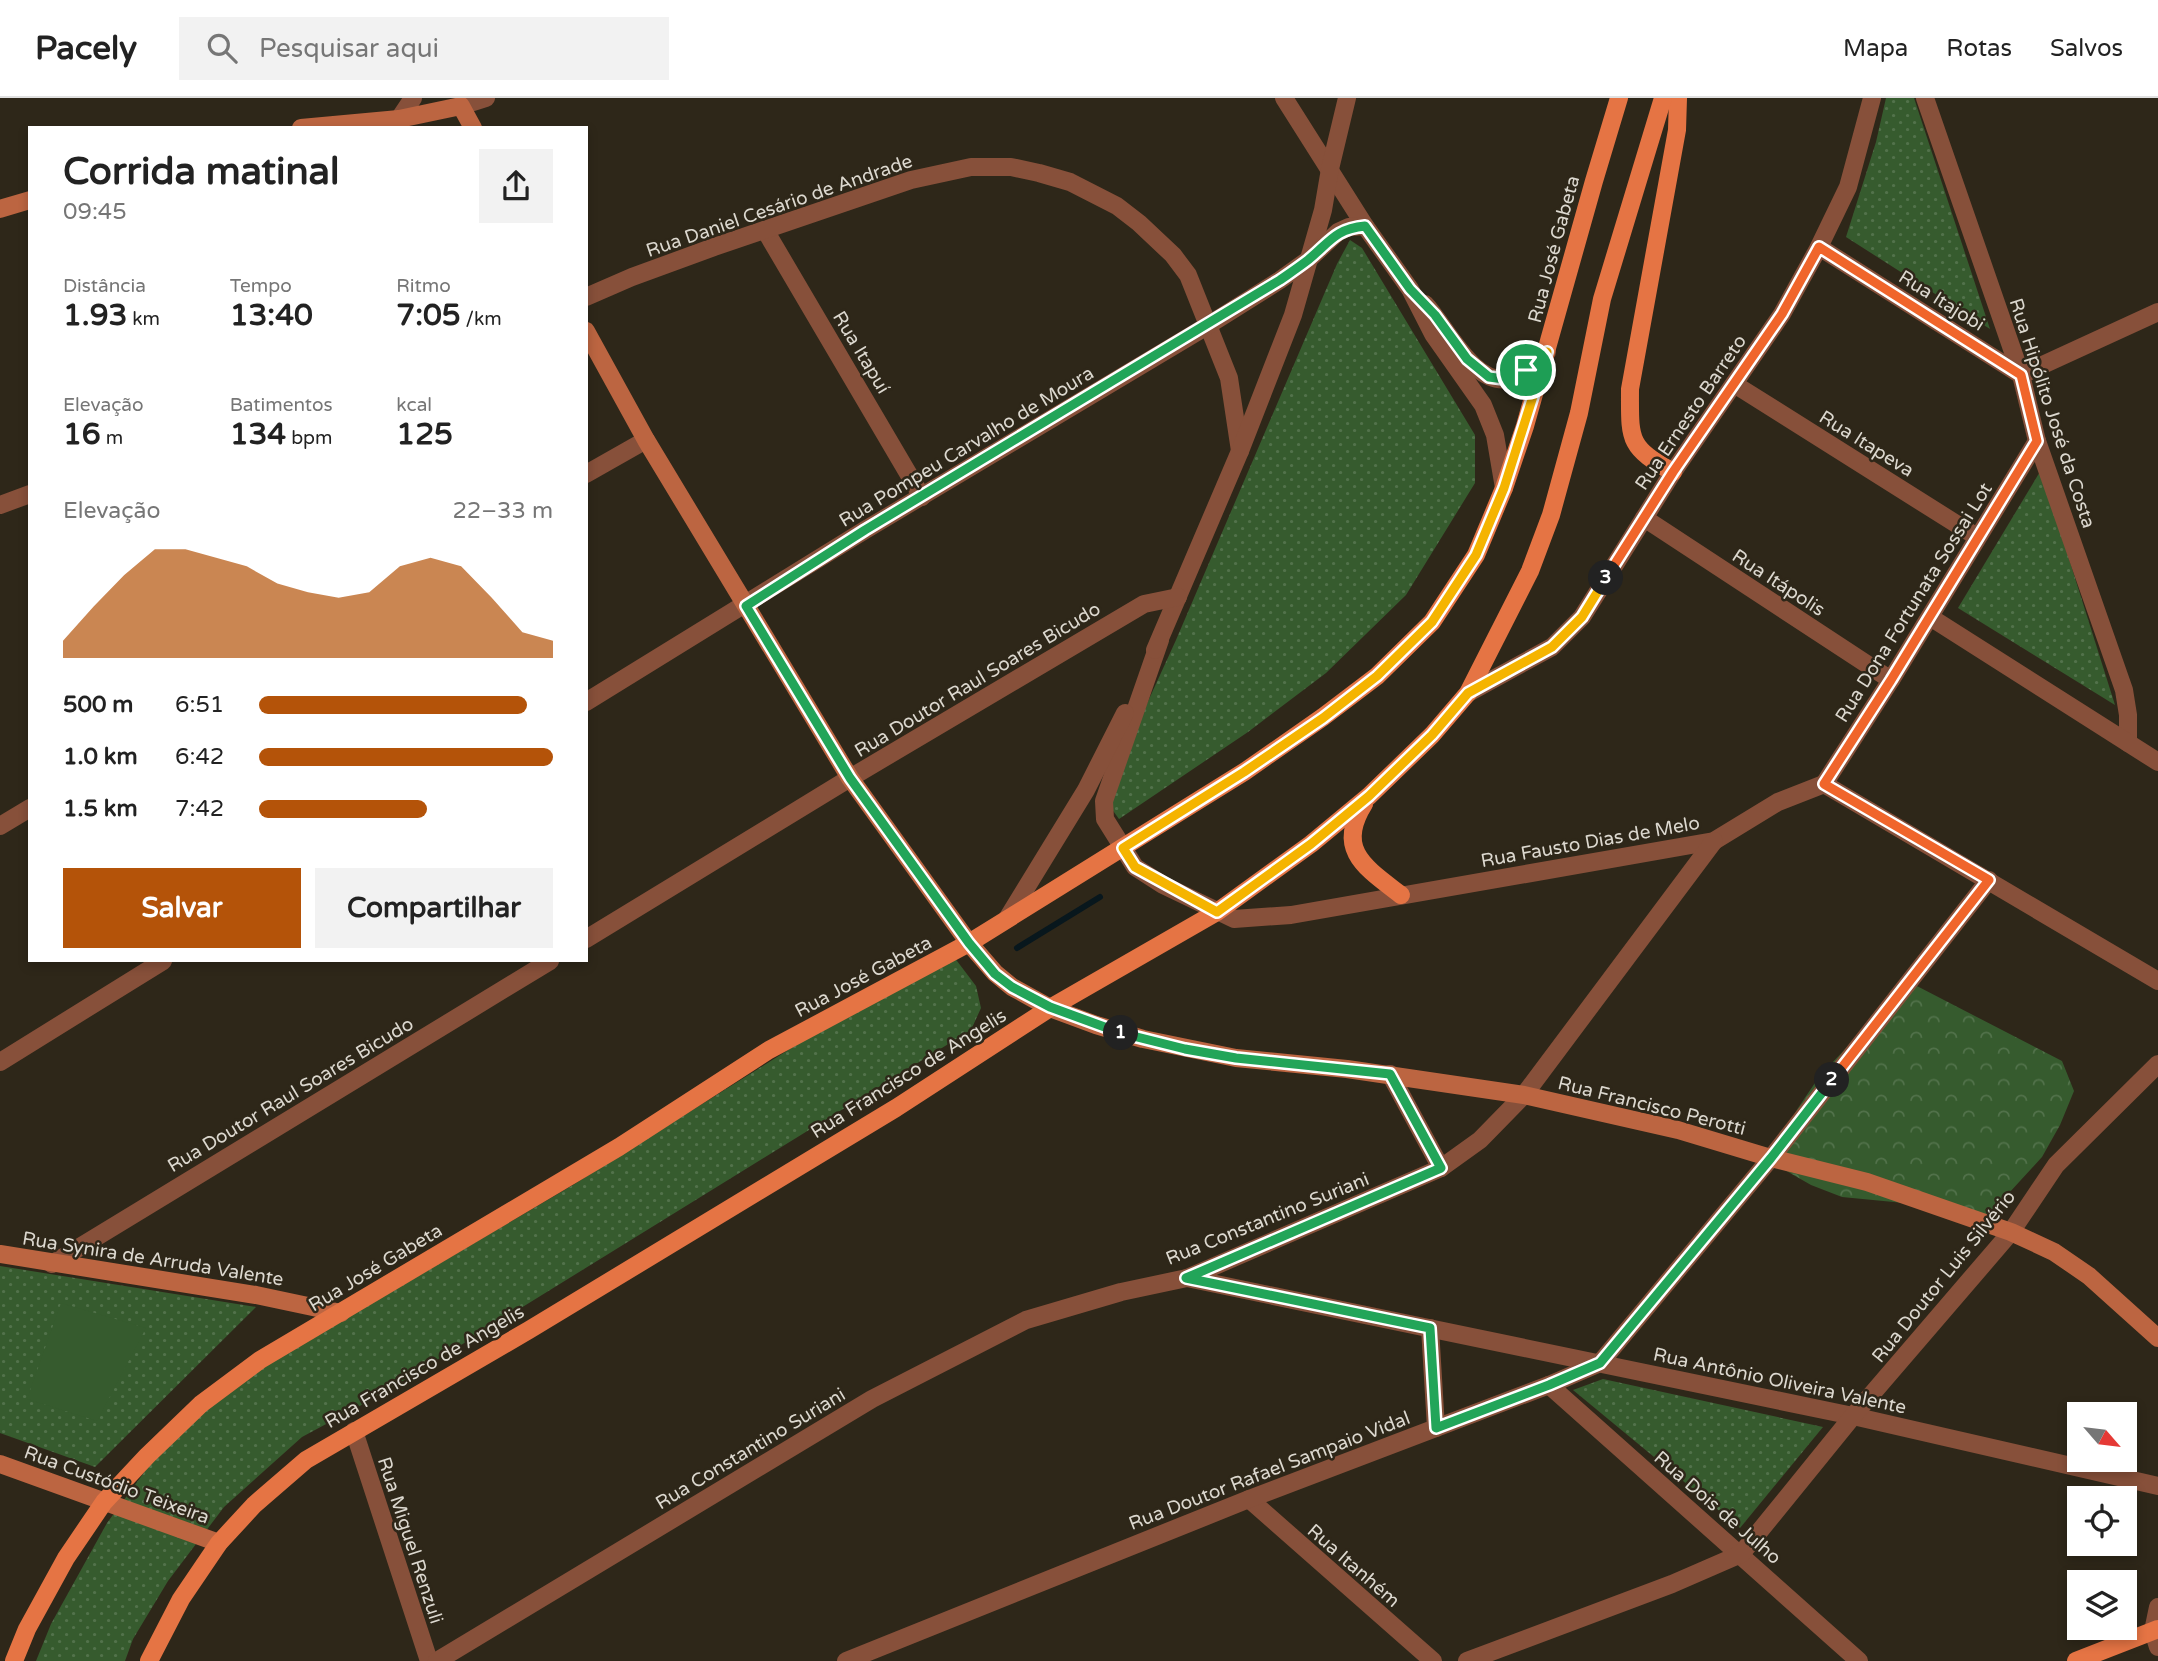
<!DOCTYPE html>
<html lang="pt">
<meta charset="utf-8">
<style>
body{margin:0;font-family:"Varela Round",sans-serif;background:#f2f2f2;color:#222;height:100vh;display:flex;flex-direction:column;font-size:26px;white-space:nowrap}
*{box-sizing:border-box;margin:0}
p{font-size:23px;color:#767676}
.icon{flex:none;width:38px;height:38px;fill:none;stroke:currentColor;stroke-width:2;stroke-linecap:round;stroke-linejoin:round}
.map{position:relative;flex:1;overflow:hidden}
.sheet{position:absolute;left:28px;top:28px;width:560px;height:836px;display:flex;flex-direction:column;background:#fff;border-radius:0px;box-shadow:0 4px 10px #0003}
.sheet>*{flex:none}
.needle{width:46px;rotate:118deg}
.buttons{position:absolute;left:2067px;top:1304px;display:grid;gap:14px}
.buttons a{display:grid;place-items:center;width:70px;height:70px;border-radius:0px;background:#fff;box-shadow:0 4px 10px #0003;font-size:35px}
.pin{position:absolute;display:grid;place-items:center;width:60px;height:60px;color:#fff;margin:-30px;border:4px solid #fff;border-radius:50%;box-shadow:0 2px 7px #0007}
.km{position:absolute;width:35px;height:35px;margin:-18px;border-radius:50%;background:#222;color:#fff;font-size:19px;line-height:35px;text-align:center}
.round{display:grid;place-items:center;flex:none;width:74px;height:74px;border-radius:0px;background:#f2f2f2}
.overview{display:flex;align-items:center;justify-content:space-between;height:119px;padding:0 35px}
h1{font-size:38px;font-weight:800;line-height:52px}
.metrics{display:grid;grid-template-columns:repeat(3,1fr);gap:10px;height:119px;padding:7px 35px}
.metrics div{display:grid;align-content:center}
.metrics b{font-size:30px;font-weight:800}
.metrics small{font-size:19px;font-weight:400}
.metrics p{font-size:19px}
.chart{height:196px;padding:14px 35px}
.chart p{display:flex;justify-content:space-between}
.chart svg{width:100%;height:126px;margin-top:7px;fill:#b45309;opacity:.7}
.cta{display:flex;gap:14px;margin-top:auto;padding:14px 35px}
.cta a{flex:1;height:80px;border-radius:0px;background:#b45309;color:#fff;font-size:28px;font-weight:800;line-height:80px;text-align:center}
.cta a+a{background:#f2f2f2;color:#222}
ul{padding:0 35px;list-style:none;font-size:23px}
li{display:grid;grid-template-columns:112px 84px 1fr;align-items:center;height:52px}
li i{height:18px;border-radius:9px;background:#b45309}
header{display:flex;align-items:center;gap:42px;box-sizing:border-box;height:98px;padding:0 35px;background:#fff;border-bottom:2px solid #e0e0e0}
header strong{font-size:33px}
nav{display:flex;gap:38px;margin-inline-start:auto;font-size:24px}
.search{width:490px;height:63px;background:#f2f2f2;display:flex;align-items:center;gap:18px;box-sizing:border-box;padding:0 24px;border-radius:0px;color:#767676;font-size:26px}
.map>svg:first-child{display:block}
.forest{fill:url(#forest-crowns)}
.park{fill:url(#park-dots)}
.pitch{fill:#365b2e}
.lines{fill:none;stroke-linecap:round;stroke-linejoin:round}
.stream{stroke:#08171d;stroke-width:6}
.street{stroke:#87503a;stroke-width:18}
.secondary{stroke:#bc6541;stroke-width:18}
.primary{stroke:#e57444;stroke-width:18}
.split-1-casing{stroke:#fff;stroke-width:14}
.split-2-casing{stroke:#fff;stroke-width:14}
.split-3-casing{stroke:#fff;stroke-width:14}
.split-4-casing{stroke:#fff;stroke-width:14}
.split-1{stroke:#22a559;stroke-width:9}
.split-2{stroke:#22a559;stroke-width:9}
.split-3{stroke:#f0652b;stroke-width:9}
.split-4{stroke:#f5b400;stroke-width:9}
.labels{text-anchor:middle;stroke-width:5;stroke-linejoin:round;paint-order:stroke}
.street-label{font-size:19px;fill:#dcd8cf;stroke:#2e2719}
</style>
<header>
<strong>Pacely</strong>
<div class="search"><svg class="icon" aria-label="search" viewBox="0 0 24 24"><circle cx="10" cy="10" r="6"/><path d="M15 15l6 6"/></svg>Pesquisar aqui</div>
<nav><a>Mapa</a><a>Rotas</a><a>Salvos</a></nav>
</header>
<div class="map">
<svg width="2158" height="1563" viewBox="0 0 2158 1563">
<defs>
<pattern id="forest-crowns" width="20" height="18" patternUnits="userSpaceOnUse" patternTransform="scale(1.75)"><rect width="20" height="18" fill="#365b2e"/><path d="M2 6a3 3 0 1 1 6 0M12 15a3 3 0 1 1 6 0" fill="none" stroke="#52724b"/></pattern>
<pattern id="park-dots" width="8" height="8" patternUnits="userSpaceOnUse" patternTransform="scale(1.75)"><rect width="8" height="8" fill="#365b2e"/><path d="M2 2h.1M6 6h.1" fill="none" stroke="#52724b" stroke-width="1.8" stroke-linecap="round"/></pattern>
</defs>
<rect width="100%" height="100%" fill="#2e2719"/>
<!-- forest -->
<polygon class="forest" points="1913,886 2062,963 2074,993 2060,1027 2042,1059 1986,1120 1904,1105 1842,1099 1811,1087 1783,1071 1782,1038 1798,1010 1819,979 1888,905"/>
<!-- park -->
<g class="park">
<polygon points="1886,0 1914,0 1990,231 1846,139 1876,44"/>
<polygon points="1350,142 1362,150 1475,337 1475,385 1406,497 1326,575 1248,634 1119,721 1111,710 1113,680 1176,542 1337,166"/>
<polygon points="2041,372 2115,607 1958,510"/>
<polygon points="938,858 954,859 976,888 981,910 971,932 380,1297 302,1339 224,1409 168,1483 133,1541 125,1563 36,1563 51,1526 107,1425 162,1350 216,1297 573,1087"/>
<polygon points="0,1168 256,1209 95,1369 0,1335"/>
<polygon points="1603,1281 1823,1329 1740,1430 1573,1292"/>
</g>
<!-- pitch -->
<polygon class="pitch" points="61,1205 146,1230 97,1323 27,1301"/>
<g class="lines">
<!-- stream -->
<polyline class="stream" points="1017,850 1100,799"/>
<!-- street -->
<g class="street">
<polyline points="1284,0 1365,128 1410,191 1433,236 1483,307 1495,337 1504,390"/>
<polyline points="1925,0 2021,277 2037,343 2124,592 2128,617 2128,645"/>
<polyline points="461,8 486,0"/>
<polyline points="399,21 413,0"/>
<polyline points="765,132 922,399"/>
<polyline points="1819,149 2021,277 2158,214"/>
<polyline points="586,199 632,179 714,149 911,82 971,69 1011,69 1039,75 1070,84 1117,108 1139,125 1173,157 1188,177 1229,280 1240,353"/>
<path d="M1425,206C1446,228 1475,292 1512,280C1526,275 1537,263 1547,254"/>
<polyline points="1734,286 1977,439"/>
<polyline points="586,376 646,342"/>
<polyline points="0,407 30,396"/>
<polyline points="1644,420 1891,582"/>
<polyline points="1930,519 2158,664"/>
<polyline points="1160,542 1104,703 1105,721 1135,769 1163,787 1234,821 1291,817 1714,743 1778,704 1824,686 2158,883"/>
<polyline points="1155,552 1240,353 1293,217 1323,112 1330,71 1347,0"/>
<polyline points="1468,595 1552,549 1582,519 1673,374 1782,216 1819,149 1848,89 1872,0"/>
<polyline points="586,604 865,432 1207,228 1280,182 1308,162 1338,134 1349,129 1365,128"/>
<polyline points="1824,686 1891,582 2037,343"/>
<polyline points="0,728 30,710"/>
<polyline points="1007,821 1086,692 1125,615"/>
<polyline points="586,841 850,680 1144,506 1178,499"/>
<polyline points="0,964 163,863"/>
<polyline points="1390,976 1441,1070"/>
<polyline points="52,1166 550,863"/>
<polyline points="1187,1180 1853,1318 2158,1388"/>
<polyline points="1430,1230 1436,1330"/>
<polyline points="1549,1287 1859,1563"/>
<polyline points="354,1333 429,1563"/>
<polyline points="1249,1401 1433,1563"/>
<polyline points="2158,1509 2153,1533 2158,1549"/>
<polyline points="437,1563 872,1301 1026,1222 1121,1194 1187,1180 1441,1070 1480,1042 1524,997 1714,743"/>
<polyline points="846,1563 1249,1401 1549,1287 1600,1265 1771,1060 1989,782"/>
<polyline points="1467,1563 1672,1486 1741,1456 1853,1318 2011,1134 2056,1067 2158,966"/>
</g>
<!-- secondary -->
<g class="secondary">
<polyline points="301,30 399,21 461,8 473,30"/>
<polyline points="0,111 30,102"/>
<polyline points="586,233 646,342 850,680 969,845 995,875 1012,889 1050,910 1096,927 1143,941 1236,960 1347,971 1524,997 1678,1032 1771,1060 1867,1084 2011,1134 2054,1154 2089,1178 2158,1240"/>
<polyline points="0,1156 256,1197 341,1215"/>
<polyline points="0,1366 219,1445"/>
</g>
<!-- primary -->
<g class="primary">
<path d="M1673,374C1627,349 1630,341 1630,291L1677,32L1678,0"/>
<path d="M1364,706C1335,752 1366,770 1401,797"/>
<polyline points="14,1563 27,1531 66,1460 104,1404 147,1358 201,1306 260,1262 619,1049 769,952 969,845 1244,674 1323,619 1377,578 1432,524 1476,457 1504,390 1525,328 1594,83 1619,0"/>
<polyline points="149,1563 181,1501 219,1445 254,1407 306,1362 529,1232 896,1010 1050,910 1217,814 1311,746 1369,698 1432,637 1468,595 1530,473 1551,417 1579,315 1602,201 1663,0"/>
<polyline points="2076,1563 2158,1531"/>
</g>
</g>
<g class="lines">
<defs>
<path id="split-1" d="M1121,935L1050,909L1012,889L995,876L969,845L850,680L746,508L865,432L1280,182C1290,175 1299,169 1308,162C1330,144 1335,131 1365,128L1410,191L1435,217L1467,261L1489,279L1504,281L1526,272"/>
<polyline id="split-2" points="1121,935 1185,951 1236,960 1390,976 1441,1070 1186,1180 1430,1230 1436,1330 1549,1287 1600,1265 1771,1060 1832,982"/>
<polyline id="split-3" points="1606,480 1673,374 1782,216 1819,149 2021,277 2037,343 1891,582 1824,686 1989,782 1832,982"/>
<polyline id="split-4" points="1526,272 1547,254 1504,390 1476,457 1432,524 1377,578 1323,620 1244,674 1123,750 1135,769 1217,814 1311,746 1369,698 1432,637 1468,595 1552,549 1582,519 1606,480"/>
</defs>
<!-- split-1 casing -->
<use href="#split-1" class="split-1-casing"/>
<!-- split-2 casing -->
<use href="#split-2" class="split-2-casing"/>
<!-- split-3 casing -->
<use href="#split-3" class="split-3-casing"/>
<!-- split-4 casing -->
<use href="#split-4" class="split-4-casing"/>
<!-- split-1 -->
<use href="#split-1" class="split-1"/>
<!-- split-2 -->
<use href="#split-2" class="split-2"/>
<!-- split-3 -->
<use href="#split-3" class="split-3"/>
<!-- split-4 -->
<use href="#split-4" class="split-4"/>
</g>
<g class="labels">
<!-- street labels -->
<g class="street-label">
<text transform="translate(779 107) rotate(-19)" y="7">Rua Daniel Cesário de Andrade</text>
<text transform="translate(1553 151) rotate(-75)" y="7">Rua José Gabeta</text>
<text transform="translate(1942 202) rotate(32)" y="7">Rua Itajobi</text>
<text transform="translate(862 254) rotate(59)" y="7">Rua Itapuí</text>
<text transform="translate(1690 314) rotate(-56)" y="7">Rua Ernesto Barreto</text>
<text transform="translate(2053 315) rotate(72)" y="7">Rua Hipólito José da Costa</text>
<text transform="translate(1867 345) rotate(32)" y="7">Rua Itapeva</text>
<text transform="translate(966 348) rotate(-31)" y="7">Rua Pompeu Carvalho de Moura</text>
<text transform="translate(1779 484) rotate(33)" y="7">Rua Itápolis</text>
<text transform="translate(1913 504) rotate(-58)" y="7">Rua Dona Fortunata Sossai Lot</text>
<text transform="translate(977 581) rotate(-31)" y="7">Rua Doutor Raul Soares Bicudo</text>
<text transform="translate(1590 743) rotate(-10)" y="7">Rua Fausto Dias de Melo</text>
<text transform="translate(863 878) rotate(-28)" y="7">Rua José Gabeta</text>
<text transform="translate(908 975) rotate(-32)" y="7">Rua Francisco de Angelis</text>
<text transform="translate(290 996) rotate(-31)" y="7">Rua Doutor Raul Soares Bicudo</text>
<text transform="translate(1652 1007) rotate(14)" y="7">Rua Francisco Perotti</text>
<text transform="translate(1267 1120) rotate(-22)" y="7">Rua Constantino Suriani</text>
<text transform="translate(153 1160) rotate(9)" y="7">Rua Synira de Arruda Valente</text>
<text transform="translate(375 1169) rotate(-31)" y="7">Rua José Gabeta</text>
<text transform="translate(1943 1178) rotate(-51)" y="7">Rua Doutor Luis Silvério</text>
<text transform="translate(424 1268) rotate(-30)" y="7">Rua Francisco de Angelis</text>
<text transform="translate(1780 1282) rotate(12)" y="7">Rua Antônio Oliveira Valente</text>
<text transform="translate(750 1350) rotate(-31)" y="7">Rua Constantino Suriani</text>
<text transform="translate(1269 1372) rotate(-21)" y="7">Rua Doutor Rafael Sampaio Vidal</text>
<text transform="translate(117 1386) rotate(20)" y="7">Rua Custódio Teixeira</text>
<text transform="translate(1718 1409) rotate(41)" y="7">Rua Dois de Julho</text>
<text transform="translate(411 1442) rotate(72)" y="7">Rua Miguel Renzuli</text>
<text transform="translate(1354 1467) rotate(41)" y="7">Rua Itanhém</text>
</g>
</g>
</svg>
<div class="buttons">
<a><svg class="needle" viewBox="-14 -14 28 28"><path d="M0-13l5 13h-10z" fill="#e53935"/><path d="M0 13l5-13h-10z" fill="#767676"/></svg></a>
<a><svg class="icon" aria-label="locate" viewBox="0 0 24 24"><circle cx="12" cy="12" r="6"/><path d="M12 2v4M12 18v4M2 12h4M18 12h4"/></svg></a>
<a><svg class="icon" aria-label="layers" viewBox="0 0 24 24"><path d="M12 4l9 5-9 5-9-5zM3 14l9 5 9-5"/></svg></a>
</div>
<div class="pin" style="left:1526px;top:272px;background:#1e9e55"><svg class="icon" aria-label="arrive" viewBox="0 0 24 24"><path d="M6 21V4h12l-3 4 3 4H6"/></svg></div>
<b class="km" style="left:1121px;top:935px">1</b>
<b class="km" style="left:1832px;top:982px">2</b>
<b class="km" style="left:1606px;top:480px">3</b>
<section class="sheet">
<div class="overview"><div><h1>Corrida matinal</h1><p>09:45</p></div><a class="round"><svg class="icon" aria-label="share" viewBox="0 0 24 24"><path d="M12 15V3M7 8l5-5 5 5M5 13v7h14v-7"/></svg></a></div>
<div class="metrics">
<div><p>Distância</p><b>1.93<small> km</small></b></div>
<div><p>Tempo</p><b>13:40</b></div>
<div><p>Ritmo</p><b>7:05<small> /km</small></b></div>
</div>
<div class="metrics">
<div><p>Elevação</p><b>16<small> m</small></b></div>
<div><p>Batimentos</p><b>134<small> bpm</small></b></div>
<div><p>kcal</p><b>125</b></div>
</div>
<div class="chart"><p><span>Elevação</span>22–33 m</p>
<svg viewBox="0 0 160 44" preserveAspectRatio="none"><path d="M0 44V38L10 26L20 15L30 6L40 6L50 9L60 12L70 18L80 21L90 23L100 21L110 12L120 9L130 12L140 23L150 35L160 38V44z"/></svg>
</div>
<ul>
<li><b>500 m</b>6:51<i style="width:91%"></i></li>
<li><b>1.0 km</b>6:42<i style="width:100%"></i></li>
<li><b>1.5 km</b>7:42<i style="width:57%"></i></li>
</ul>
<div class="cta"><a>Salvar</a><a>Compartilhar</a></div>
</section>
</div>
